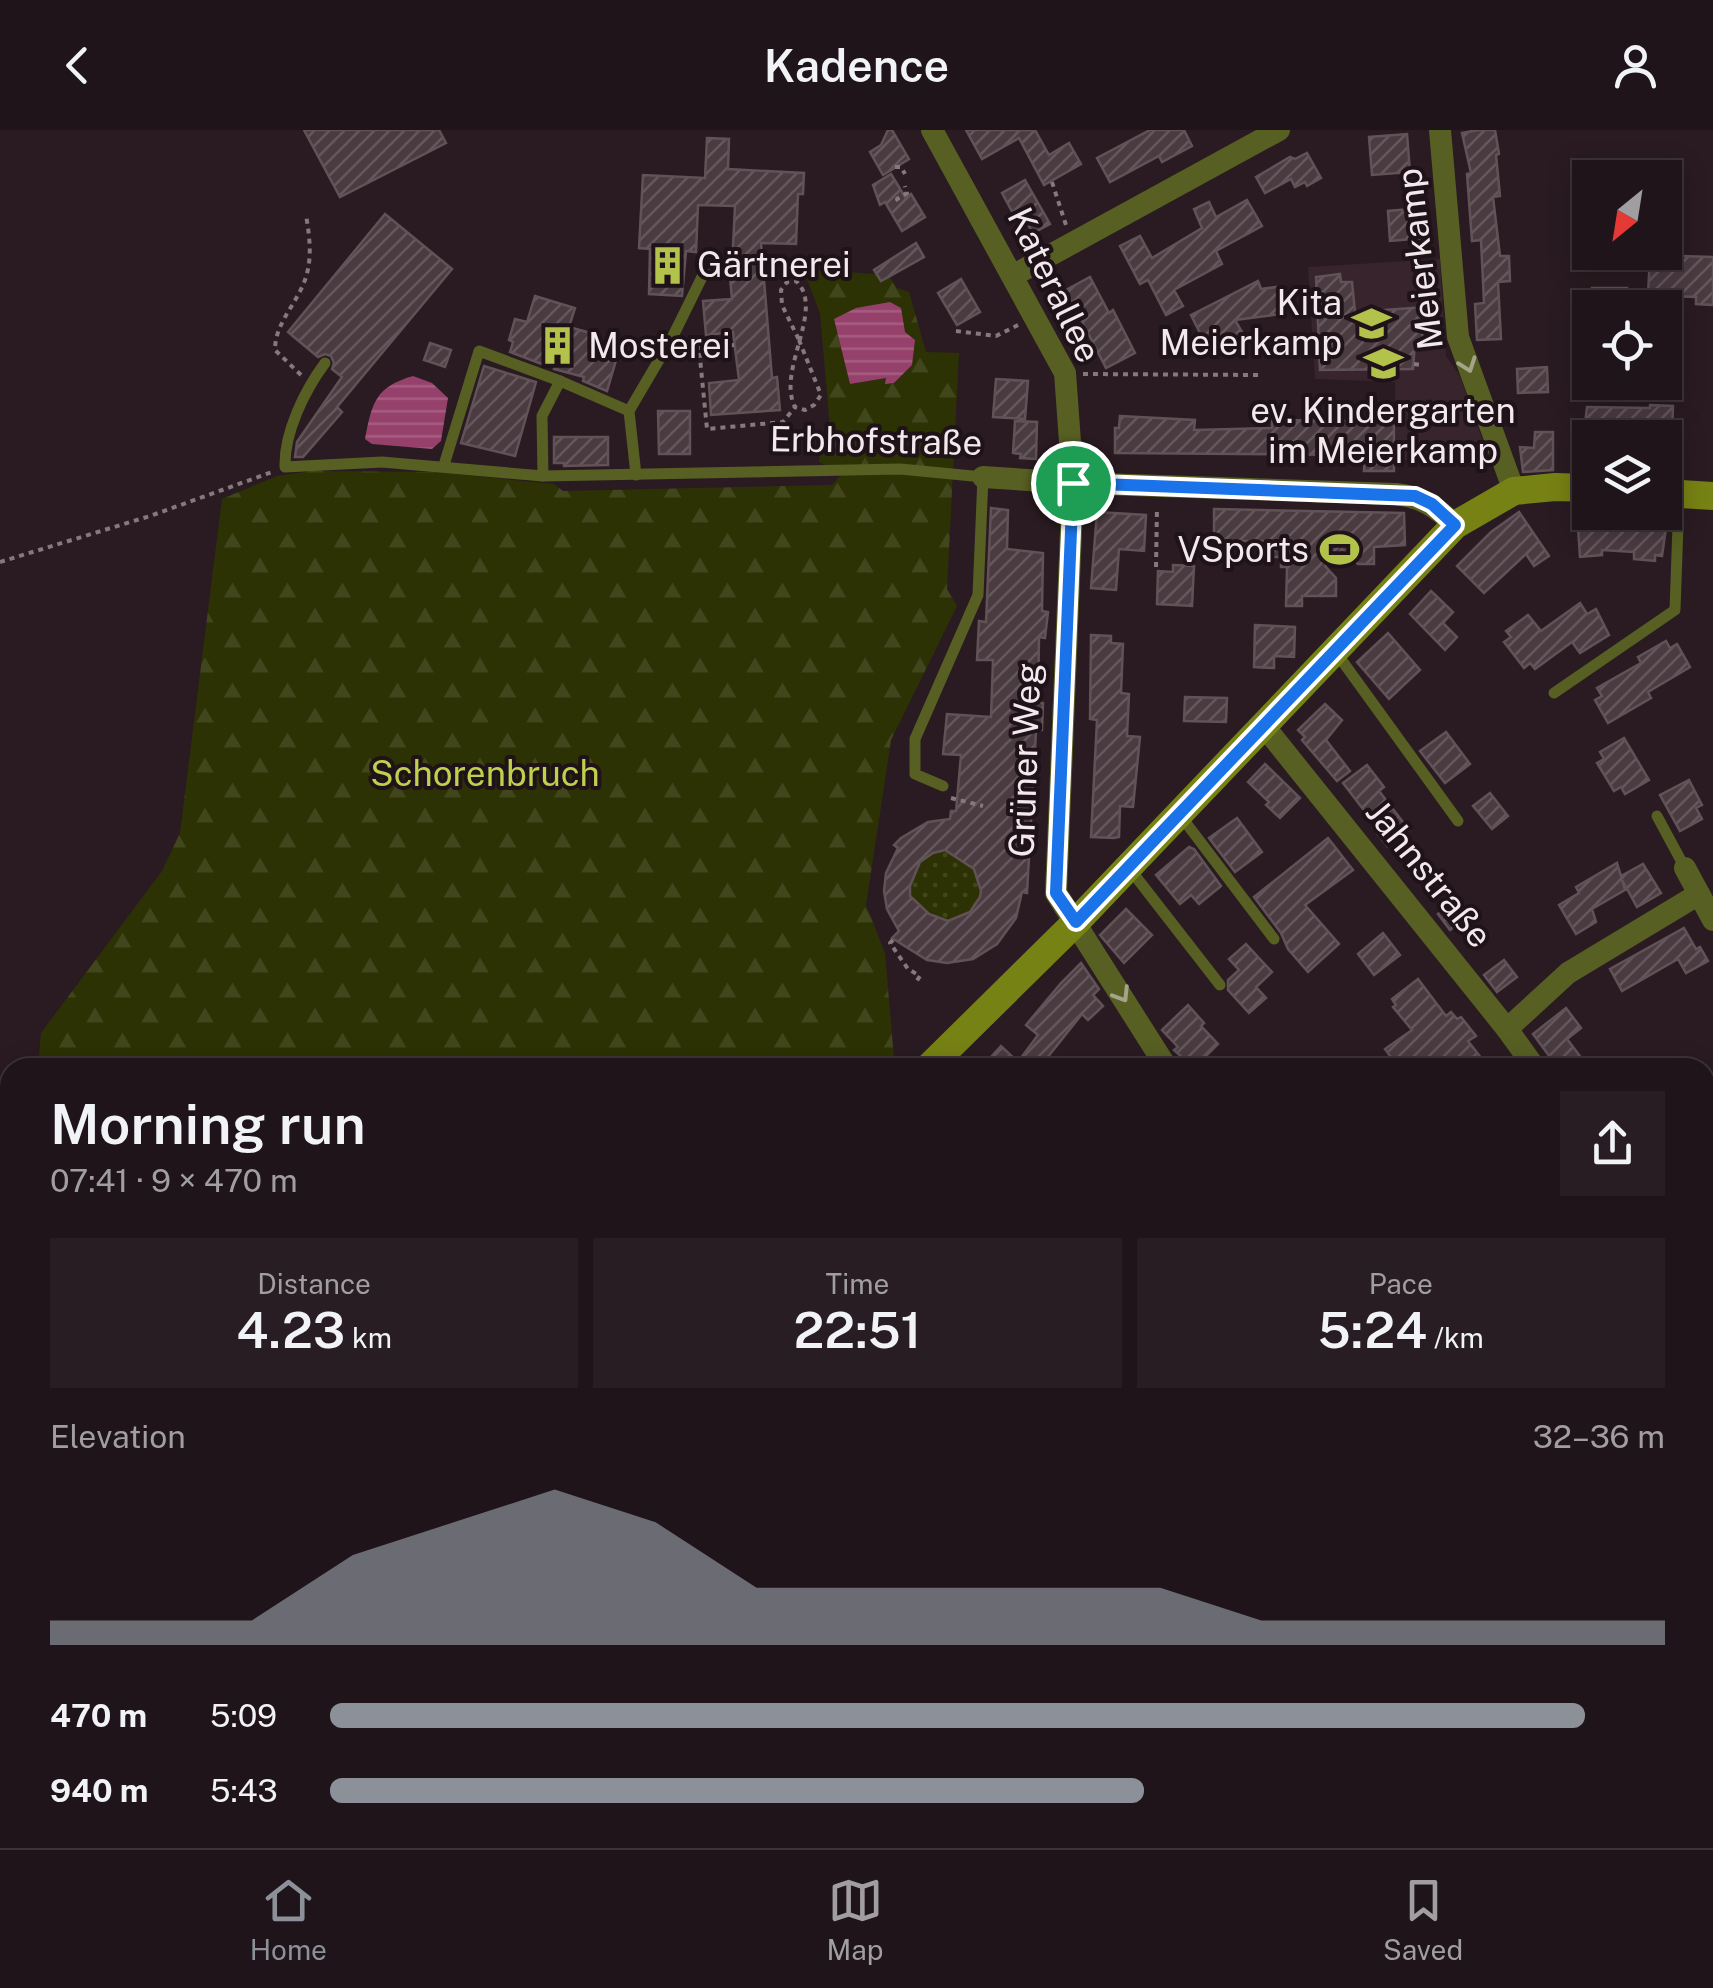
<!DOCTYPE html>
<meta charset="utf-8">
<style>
body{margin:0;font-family:"Public Sans",sans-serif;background:#271d22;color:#f1f3f6;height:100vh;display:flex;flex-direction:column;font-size:38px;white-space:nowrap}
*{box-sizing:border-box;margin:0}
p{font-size:32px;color:#a19ea2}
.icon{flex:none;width:55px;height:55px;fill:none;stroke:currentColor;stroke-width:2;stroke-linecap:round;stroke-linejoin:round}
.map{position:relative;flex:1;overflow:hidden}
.panel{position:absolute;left:0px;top:928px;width:1715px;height:792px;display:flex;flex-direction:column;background:#1f1419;border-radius:30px 30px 0 0;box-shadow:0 5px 25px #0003,0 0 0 2px #3c3338}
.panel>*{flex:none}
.needle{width:65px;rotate:210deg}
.buttons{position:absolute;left:1572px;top:30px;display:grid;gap:20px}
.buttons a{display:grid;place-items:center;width:110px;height:110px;border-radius:0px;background:#1f1419;box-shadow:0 5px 25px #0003,0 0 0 2px #3c3338;font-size:50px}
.pin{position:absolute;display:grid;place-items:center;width:85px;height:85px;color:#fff;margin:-42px;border:5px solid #fff;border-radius:50%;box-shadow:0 2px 10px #0007}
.round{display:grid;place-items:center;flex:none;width:105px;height:105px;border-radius:0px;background:#271d22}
.head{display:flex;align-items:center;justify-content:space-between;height:170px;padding:0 50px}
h1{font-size:55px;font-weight:600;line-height:75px}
.figures{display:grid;grid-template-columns:repeat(3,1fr);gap:15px;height:170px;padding:10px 50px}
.figures div{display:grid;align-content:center;border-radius:0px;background:#271d22;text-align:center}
.figures b{font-size:50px;font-weight:600}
.figures small{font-size:28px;font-weight:400}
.figures p{font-size:28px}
.chart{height:280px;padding:20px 50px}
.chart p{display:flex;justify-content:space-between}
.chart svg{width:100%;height:180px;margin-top:10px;fill:#8c9099;opacity:.7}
ul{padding:0 50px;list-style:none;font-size:32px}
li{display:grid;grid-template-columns:160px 120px 1fr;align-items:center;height:75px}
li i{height:25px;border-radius:12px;background:#8c9099}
header{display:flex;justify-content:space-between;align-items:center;height:130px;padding:0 50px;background:#1f1419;font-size:45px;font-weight:600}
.dock{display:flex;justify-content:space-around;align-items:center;height:140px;border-top:2px solid #3c3338;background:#1f1419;font-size:28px;color:#a19ea2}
.dock a{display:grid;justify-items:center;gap:5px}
.dock .selected{color:#8c9099}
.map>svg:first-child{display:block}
.built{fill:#37242c}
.forest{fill:url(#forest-firs);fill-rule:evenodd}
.park{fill:url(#park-dots)}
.pitch{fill:#2c3203}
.water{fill:url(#water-rules)}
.building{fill:url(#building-hatch);stroke:#615258;stroke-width:2.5;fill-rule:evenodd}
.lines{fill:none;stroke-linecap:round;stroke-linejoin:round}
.path{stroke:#85797e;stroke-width:4;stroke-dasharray:5 5;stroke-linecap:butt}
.service{stroke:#575f23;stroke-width:11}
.minor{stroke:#575f23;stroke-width:22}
.secondary{stroke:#778214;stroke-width:28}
.oneway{stroke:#a4a488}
.route-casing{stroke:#fff;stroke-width:20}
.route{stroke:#1a73e8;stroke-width:12}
.labels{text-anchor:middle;stroke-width:8;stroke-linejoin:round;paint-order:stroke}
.street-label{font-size:35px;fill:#f2e9ec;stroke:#1f1218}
.poi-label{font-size:35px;fill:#f2e9ec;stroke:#1f1218;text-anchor:start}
.park-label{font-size:35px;fill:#bfd04c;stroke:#1f1218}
</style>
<header><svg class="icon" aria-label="back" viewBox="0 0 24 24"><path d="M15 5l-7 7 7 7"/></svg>Kadence<svg class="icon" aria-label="person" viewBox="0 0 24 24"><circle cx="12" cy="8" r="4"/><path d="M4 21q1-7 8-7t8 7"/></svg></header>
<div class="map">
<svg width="1713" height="1718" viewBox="0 0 1713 1718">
<defs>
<pattern id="forest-firs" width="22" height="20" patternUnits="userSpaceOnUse" patternTransform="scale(2.5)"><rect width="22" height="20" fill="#2c3203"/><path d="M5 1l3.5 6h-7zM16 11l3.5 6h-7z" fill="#41461c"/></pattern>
<pattern id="park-dots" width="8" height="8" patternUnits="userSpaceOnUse" patternTransform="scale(2.5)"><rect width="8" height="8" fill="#2c3203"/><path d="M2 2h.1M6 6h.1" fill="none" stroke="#41461c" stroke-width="1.8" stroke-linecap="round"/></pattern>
<pattern id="water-rules" width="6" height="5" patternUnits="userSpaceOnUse" patternTransform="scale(2.5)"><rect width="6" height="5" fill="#96416b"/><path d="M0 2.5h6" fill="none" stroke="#a55c80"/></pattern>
<pattern id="building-hatch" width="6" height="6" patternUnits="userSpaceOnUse" patternTransform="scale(2.5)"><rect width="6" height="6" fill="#4a3b41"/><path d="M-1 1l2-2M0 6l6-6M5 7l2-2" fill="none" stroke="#65575d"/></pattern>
</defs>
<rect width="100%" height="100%" fill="#291b21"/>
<!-- built -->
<g class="built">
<polygon points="1440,129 1446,226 1460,246 1485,317 1480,331 1472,334 1396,329 1395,252 1315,249 1308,137"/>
<polygon points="1705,1178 1713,1189 1713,1649 1705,1642"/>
</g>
<!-- forest -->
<path class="forest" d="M803,139L888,145L897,158L909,162L926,222L959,223L947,459L957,476L891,610L866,775L885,823L894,929L885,937L38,938L41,903L162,741L180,703L222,369L277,346L311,341L434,342L554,354L563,361L832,355L842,344L819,332L822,304L830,298L820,183ZM834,189L912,235L894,253L887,248L850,254Z"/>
<!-- park -->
<path class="park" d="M944,720L962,722C967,731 976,739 979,749C987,775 960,797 936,788C926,784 918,774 910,768C909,744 921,725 944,720Z"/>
<!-- pitch -->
<polygon class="pitch" points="1713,1487 1713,1614 1705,1607 1705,1496"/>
<!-- water -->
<g class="water">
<polygon points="890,172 901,178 905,202 915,210 912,235 894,253 885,254 886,248 850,254 834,189 856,178"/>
<path d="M413,246L432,253L448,268L441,311L432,319L372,314L365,309C372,273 375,257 413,246Z"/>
</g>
<!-- building -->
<g class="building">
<polygon points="304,0 439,0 446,13 340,67"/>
<polygon points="888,0 892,0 909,29 883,45 870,22 881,15"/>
<polygon points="966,0 1035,0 1049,25 1069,13 1081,34 1044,55 1019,8 982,29"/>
<polygon points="1150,0 1184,0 1192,16 1162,32 1159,26 1110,52 1097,28"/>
<polygon points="1478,0 1495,0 1499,24 1496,25 1500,66 1493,67 1500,126 1509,126 1510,151 1498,152 1501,209 1477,210 1475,174 1484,173 1481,110 1472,111 1467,44 1471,43 1462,3"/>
<polygon points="1407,4 1410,42 1372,45 1369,7"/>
<polygon points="707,8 729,9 728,39 804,43 803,64 798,64 796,114 761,113 772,248 777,247 780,280 711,285 709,253 739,250 733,202 706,205 703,171 732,169 729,137 732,137 735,76 698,75 696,122 686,121 682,166 649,164 650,119 639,118 643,45 705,48"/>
<polygon points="1307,23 1321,48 1307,56 1305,52 1295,57 1291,49 1265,63 1256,47 1290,27 1295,29"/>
<polygon points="891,44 905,67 911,64 925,87 902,101 885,72 880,75 873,55"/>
<polygon points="1025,50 1050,94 1033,103 1022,84 1015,87 1002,63"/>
<polygon points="1247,70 1262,96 1216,121 1222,134 1174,160 1183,176 1166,185 1148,150 1140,154 1120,116 1140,106 1152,128 1202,98 1194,79 1209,72 1216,87"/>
<polygon points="1422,78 1424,108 1390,111 1388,81"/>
<polygon points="385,84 452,139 337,277 342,282 303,327 295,327 297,312 342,247 332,239 334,233 331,226 325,224 318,227 288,202"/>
<polygon points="916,113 924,127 881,151 874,140"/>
<polygon points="1650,125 1713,127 1713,175 1696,174 1696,167 1648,165"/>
<polygon points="1340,144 1341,152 1352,152 1355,182 1425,177 1426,201 1422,201 1423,213 1415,213 1413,239 1320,240 1316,147"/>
<polygon points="1090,147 1109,183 1113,180 1135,223 1106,238 1066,160"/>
<polygon points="961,149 980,182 957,195 938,163"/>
<polygon points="1258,151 1261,159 1277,157 1281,184 1235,190 1242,202 1208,219 1191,185"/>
<polygon points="1592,158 1627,158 1626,178 1592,178"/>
<polygon points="535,166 575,178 569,197 594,204 592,212 619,220 607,261 583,251 584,247 554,239 554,193 542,234 510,222 513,212 509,210 515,189 527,192"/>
<polygon points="430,213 451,220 445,237 424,230"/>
<polygon points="484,236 536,252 515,326 461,313"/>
<polygon points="1547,237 1548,262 1518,263 1517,239"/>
<polygon points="996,249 1028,251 1025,289 993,287"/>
<polygon points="1650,275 1673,276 1672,306 1592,304 1591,295 1585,294 1587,277 1650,278"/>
<polygon points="658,281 690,281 690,324 659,324"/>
<polygon points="1120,286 1195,290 1194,300 1272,298 1272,290 1376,291 1376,286 1394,286 1394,341 1364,341 1365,325 1115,323 1115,298 1119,298"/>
<polygon points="1015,291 1037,292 1036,329 1020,328 1021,324 1013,323"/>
<polygon points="1535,302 1553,302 1553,340 1523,342 1520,317 1534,318"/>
<polygon points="554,307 608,307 608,335 564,336 564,333 554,333"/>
<path d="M991,378L1008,380L1007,419L1043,423L1042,481L1048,482L1045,508L1039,507L1038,572L1043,573L1042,600L1036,601L1027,763L1022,762L1016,788L997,814L973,829L947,833L927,830L892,808L899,801L887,779L884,761L886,743L898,718L894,715L901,708L928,692L950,689L951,681H956L961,625L943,624L947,584L991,587L993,530H977L979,491L986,492ZM945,720L974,739L981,761L980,767L970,782L948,791L929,784L910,766V756L920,732L933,723Z"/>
<polygon points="1214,379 1404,383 1405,415 1374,417 1374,434 1358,434 1342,419 1325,436 1336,448 1336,466 1302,466 1302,476 1286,476 1287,437 1281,437 1281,427 1269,427 1269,411 1214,411"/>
<polygon points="1097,382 1146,385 1144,421 1119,419 1116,460 1091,458"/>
<polygon points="1519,382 1549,426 1534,436 1526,424 1484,463 1457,436 1491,402"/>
<polygon points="1626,387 1667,391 1662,426 1655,425 1655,431 1634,429 1634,422 1602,420 1602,425 1580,427 1578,398 1625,394"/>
<polygon points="1173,435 1194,436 1192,476 1157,474 1158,441 1173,442"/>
<polygon points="1431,461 1453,482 1443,493 1457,507 1445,520 1410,484"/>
<polygon points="1580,473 1587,484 1596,479 1609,505 1580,523 1572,512 1535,539 1530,533 1524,538 1504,512 1511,507 1506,501 1528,485 1541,501"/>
<polygon points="1255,495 1295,497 1294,527 1274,526 1274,538 1254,537"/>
<polygon points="1388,503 1420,540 1389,569 1357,532"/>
<polygon points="1091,505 1111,506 1111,513 1123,514 1121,563 1129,564 1127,606 1140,607 1133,677 1120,676 1119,707 1114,708 1091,707 1097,590 1090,589"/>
<polygon points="1666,511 1670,518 1677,514 1690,537 1648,562 1651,568 1608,593 1595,570 1602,566 1597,558 1641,533 1638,527"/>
<polygon points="1185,567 1227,568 1226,592 1184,591"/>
<polygon points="1325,574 1342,590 1326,610 1350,641 1337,651 1302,610 1305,607 1298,600"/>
<polygon points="1446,602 1470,634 1445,653 1420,621"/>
<polygon points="1624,608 1649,650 1625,664 1621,657 1614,661 1597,633 1604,629 1600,622"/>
<polygon points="1265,634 1300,668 1280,688 1266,675 1269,672 1248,652"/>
<polygon points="1367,635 1384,657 1379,661 1409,700 1387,716 1373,698 1376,696 1343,653"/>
<polygon points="1689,650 1702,675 1696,678 1702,689 1680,701 1660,665"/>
<polygon points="1490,663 1508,686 1492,699 1473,676"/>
<polygon points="1237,688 1262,722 1235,742 1209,708"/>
<polygon points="1328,708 1353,740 1305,775 1339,814 1308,842 1288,819 1281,803 1254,767"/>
<polygon points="1189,717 1194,719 1221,756 1199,774 1191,765 1180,774 1156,745"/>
<polygon points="1617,733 1621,746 1643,734 1661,763 1637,777 1622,750 1625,760 1592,779 1596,792 1576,804 1559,775 1579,763 1576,757"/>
<polygon points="1458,769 1470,785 1450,800 1438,784"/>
<polygon points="1126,779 1152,805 1124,833 1100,805"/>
<polygon points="1684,798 1696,819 1700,817 1708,831 1686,843 1678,829 1622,861 1610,839"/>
<polygon points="1383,803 1400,825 1374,845 1358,824"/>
<polygon points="1246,814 1272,842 1256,857 1266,868 1249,883 1228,860 1228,850 1239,840 1229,829"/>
<polygon points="1504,830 1517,847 1497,862 1484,845"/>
<polygon points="1081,833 1099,859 1093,865 1103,876 1088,890 1082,884 1039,938 981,938 1001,916 1018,932 1038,905 1026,895 1061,853"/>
<polygon points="1418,849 1446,886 1451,882 1457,889 1461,887 1476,906 1468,911 1489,938 1431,938 1426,931 1418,938 1406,938 1401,930 1396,934 1385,919 1412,900 1393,877 1396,875 1392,869"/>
<polygon points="1188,875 1204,893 1201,896 1218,914 1194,938 1174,920 1178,917 1162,900"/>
<polygon points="1566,878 1581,898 1567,909 1589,938 1558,938 1533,904"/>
</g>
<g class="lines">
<!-- path -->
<g class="path">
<polyline points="895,37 901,37 905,44"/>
<polyline points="1052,52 1066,95"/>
<polyline points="898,71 897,69 907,63 905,56"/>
<polyline points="956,201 996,206 1018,195"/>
<path d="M799,210L821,265L814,275L805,280L795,277C776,240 826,179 796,151L787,152L781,160L782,175L799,210"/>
<polyline points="734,215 699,218 707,299 783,292 795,277"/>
<polyline points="1414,234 1421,235"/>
<polyline points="1083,244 1259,245"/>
<path d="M301,245L275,220C275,195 293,178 303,155C313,132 310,109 306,85"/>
<polyline points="0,432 150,386 272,342"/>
<polyline points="1156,437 1157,377"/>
<polyline points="1019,542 1044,543"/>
<polyline points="951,668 983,676"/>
<polyline points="893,810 890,813 908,839 920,846 916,852"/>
<polyline points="1705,1651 1713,1661"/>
</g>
<!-- service -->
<g class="service">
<path d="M325,233C305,260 284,302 285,337L382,332L543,346L900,339L983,347L978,465L915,609V644L943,656"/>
<polyline points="444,335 479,221 560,251"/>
<polyline points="636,345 629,281 673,206 705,141"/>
<polyline points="543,346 542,286 560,251 629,281"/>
<polyline points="1335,521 1458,691"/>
<polyline points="1554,563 1675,480 1679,367"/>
<polyline points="1180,685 1274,809"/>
<polyline points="1657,686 1685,738"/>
<polyline points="1129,738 1220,855"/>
<polyline points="1040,1718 1053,1710"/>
<polyline points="1194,1718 1206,1710"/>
</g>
<!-- minor -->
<g class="minor">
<polyline points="932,0 1065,243 1073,353 1056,763 1167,938"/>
<polyline points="1440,0 1458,207 1514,361"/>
<polyline points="1014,145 1279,0"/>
<path d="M983,347L1073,353L1396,364C1422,367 1436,377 1455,395"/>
<polyline points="1264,596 1507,899 1535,938"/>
<polyline points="1685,738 1713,790"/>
<polyline points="1507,899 1568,843 1699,764"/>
<polyline points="1705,1049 1713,1045"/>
<polyline points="0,1600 10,1617"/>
<polyline points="0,1662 10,1656"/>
<polyline points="1705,1689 1713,1683"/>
<polyline points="85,1710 99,1718"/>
<polyline points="378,1710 383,1718"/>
<polyline points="1124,1710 1128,1718"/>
<polyline points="1604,1710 1610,1718"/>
<polyline points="1668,1718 1678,1710"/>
</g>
<!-- secondary -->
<g class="secondary">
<polyline points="1665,363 1713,366"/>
<polyline points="928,938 1076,792 1455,395 1514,361 1555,357 1590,358"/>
<polyline points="0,1502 10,1498"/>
</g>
</g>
<!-- one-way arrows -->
<defs><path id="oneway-chevron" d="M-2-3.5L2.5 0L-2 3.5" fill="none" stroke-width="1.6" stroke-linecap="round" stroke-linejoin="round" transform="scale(2.5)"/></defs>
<g class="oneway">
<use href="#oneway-chevron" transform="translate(1468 235) rotate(70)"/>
<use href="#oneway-chevron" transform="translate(1122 865) rotate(58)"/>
</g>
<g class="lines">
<defs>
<polygon id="route" points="1073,353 1415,366 1432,374 1455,395 1076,792 1056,763"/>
</defs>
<!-- route casing -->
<use href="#route" class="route-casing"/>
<!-- route -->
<use href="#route" class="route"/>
</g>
<!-- icons -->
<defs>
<symbol id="building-bare" viewBox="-9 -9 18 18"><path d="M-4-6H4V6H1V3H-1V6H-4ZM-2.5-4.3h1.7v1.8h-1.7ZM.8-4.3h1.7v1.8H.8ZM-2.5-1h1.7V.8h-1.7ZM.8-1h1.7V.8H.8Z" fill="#b3c24b" stroke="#1f1218" stroke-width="2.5" paint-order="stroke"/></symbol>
<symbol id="school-bare" viewBox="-9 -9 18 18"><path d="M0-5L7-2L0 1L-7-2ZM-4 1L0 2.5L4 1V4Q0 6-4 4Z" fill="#b3c24b" stroke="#1f1218" stroke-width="2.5" paint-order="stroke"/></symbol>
<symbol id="stadium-bare" viewBox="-9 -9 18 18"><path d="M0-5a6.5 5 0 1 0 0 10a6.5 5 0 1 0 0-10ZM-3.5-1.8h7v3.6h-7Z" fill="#b3c24b" stroke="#1f1218" stroke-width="2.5" paint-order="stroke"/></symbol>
</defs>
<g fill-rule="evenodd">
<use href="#building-bare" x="640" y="108" width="55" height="55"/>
<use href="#school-bare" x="1344" y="166" width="55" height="55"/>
<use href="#building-bare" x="530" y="188" width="55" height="55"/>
<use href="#school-bare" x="1356" y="206" width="55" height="55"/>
<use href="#stadium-bare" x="1312" y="392" width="55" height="55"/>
</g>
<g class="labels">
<!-- street labels -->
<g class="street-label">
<text transform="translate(1420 129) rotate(-97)" y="12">Meierkamp</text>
<text transform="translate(1054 155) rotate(64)" y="12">Katerallee</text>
<text transform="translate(876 311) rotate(1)" y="12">Erbhofstraße</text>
<text transform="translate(1025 630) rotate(-88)" y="12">Grüner Weg</text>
<text transform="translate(1429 744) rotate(51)" y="12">Jahnstraße</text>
</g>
<!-- poi labels -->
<g class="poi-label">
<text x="697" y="147">Gärtnerei</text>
<text x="1342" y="185" text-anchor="end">Kita<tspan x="1342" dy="40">Meierkamp</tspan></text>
<text x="588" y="228">Mosterei</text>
<text x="1383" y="293" text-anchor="middle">ev. Kindergarten<tspan x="1383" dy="40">im Meierkamp</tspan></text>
<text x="1309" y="432" text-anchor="end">VSports</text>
</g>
<!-- park labels -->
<g class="park-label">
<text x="485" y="656">Schorenbruch</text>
</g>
</g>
</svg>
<div class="buttons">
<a><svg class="needle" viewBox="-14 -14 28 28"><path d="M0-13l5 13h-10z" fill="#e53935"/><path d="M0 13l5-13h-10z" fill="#a19ea2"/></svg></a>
<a><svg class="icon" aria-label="locate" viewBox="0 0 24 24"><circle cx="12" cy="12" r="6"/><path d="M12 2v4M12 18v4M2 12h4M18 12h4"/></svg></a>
<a><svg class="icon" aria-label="layers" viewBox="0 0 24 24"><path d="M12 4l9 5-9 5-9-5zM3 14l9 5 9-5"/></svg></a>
</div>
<div class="pin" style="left:1073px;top:353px;background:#1e9e55"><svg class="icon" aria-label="arrive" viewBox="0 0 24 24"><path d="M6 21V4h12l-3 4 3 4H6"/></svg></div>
<section class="panel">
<div class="head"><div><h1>Morning run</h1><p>07:41 · 9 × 470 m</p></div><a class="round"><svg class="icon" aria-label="share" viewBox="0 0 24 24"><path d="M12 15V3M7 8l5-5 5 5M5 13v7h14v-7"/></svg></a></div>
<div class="figures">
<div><p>Distance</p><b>4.23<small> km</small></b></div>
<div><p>Time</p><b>22:51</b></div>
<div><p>Pace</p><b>5:24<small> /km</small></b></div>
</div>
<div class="chart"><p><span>Elevation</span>32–36 m</p>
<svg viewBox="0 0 160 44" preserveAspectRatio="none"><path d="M0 44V38L10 38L20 38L30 22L40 14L50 6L60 14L70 30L80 30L90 30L100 30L110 30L120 38L130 38L140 38L150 38L160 38V44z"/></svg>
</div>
<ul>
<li><b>470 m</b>5:09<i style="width:94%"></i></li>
<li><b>940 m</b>5:43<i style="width:61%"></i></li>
</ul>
</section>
</div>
<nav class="dock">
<a class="selected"><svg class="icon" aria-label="home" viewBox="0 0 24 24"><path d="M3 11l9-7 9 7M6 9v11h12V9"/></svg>Home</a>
<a><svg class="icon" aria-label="map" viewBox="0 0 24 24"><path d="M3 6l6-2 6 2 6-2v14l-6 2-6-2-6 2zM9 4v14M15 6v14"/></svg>Map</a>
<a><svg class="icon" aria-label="saved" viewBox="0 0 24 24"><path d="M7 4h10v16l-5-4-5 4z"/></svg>Saved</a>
</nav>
